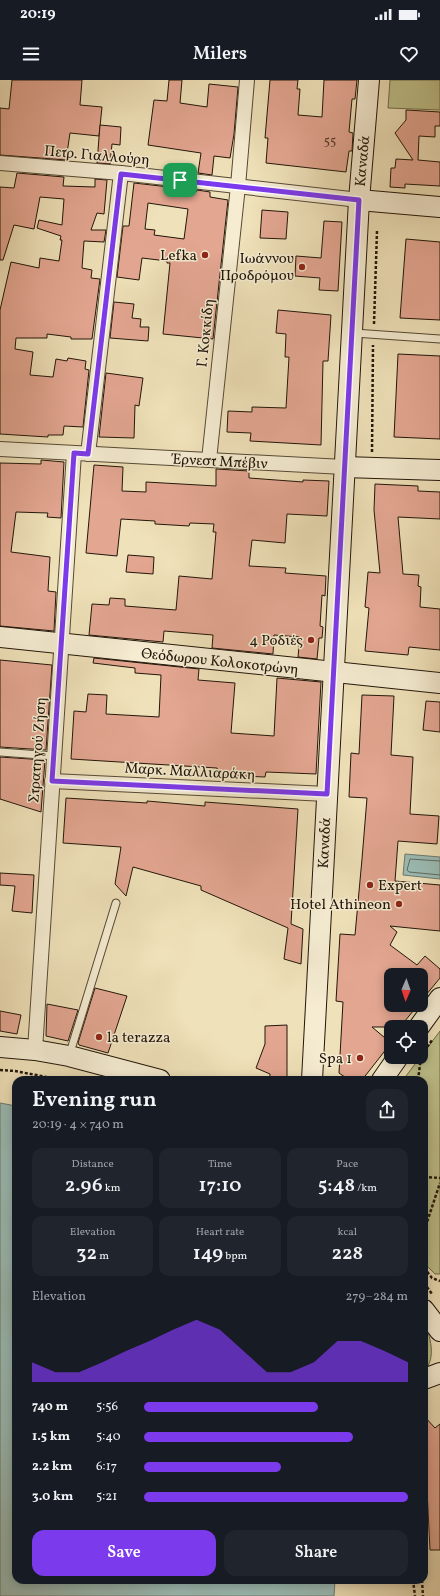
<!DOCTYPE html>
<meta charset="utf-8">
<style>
body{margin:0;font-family:Vollkorn,serif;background:#20242c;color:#f1f3f6;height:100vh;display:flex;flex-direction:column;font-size:15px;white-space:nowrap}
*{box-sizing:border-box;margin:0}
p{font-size:13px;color:#9ea1a6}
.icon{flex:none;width:22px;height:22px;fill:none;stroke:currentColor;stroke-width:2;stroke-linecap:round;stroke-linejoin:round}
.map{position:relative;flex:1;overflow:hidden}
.side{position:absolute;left:12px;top:996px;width:416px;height:508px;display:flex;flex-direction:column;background:#171b24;border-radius:12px;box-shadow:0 2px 10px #0003}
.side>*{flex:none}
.needle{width:26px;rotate:182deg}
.fabs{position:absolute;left:384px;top:888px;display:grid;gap:8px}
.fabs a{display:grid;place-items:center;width:44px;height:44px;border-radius:8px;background:#171b24;box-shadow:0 2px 10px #0003;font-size:20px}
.pin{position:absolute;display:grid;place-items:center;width:34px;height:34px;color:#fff;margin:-17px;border-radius:8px;box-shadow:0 2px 6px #0006}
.round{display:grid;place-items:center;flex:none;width:42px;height:42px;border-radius:12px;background:#20242c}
.head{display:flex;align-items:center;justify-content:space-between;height:68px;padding:0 20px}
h1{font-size:22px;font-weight:600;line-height:30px}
.metrics{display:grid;grid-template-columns:repeat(3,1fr);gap:6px;height:68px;padding:4px 20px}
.metrics div{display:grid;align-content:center;border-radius:10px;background:#20242c;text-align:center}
.metrics b{font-size:20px;font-weight:600}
.metrics small{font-size:11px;font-weight:400}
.metrics p{font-size:11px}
.chart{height:112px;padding:8px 20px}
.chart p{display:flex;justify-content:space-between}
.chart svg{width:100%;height:72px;margin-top:4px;fill:#7c3aed;opacity:.7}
.action{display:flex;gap:8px;margin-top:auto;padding:8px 20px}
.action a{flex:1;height:46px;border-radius:12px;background:#7c3aed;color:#fff;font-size:16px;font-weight:600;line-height:46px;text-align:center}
.action a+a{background:#20242c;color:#f1f3f6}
ul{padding:0 20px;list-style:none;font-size:13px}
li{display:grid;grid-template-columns:64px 48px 1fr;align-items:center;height:30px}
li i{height:10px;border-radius:5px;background:#7c3aed}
.status{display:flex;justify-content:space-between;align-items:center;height:28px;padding:0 20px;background:#171b24;direction:ltr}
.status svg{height:11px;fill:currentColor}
header{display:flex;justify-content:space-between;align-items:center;height:52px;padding:0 20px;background:#171b24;font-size:18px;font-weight:600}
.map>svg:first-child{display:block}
.green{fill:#bfc18b;stroke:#706c4a}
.water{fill:#9bbcb5;stroke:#6b7a70}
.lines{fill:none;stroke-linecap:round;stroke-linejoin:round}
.shore{stroke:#5e695f;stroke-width:1}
.building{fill:#e3a691;stroke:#221609;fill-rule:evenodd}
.lane-casing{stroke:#554935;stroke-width:9}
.street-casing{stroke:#554935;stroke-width:16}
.secondary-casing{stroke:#221609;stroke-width:22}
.path{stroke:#221609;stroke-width:2.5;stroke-dasharray:3 2;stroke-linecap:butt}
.lane{stroke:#f5ecd2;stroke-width:7}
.street{stroke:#f5ecd2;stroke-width:14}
.secondary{stroke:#f5ecd2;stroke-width:20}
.route-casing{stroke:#fff;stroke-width:8}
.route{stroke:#7c3aed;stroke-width:5}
.poi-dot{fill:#8f2418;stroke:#f5ecd2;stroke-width:1.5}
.labels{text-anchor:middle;stroke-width:3;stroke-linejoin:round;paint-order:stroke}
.number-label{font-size:13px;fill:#523a2b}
.street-label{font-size:15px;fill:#221609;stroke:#f5ecd2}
.poi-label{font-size:15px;fill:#221609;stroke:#f5ecd2;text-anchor:end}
</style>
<div class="status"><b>20:19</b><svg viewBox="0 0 49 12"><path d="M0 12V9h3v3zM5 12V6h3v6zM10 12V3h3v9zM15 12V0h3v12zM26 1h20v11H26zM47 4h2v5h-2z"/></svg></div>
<header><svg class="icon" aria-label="menu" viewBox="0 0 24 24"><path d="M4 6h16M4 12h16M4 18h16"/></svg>Milers<svg class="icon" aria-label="heart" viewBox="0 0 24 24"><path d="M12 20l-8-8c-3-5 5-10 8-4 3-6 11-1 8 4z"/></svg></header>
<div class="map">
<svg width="440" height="1516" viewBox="0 0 440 1516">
<rect width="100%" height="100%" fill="#efe1b9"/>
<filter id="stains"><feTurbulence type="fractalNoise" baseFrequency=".005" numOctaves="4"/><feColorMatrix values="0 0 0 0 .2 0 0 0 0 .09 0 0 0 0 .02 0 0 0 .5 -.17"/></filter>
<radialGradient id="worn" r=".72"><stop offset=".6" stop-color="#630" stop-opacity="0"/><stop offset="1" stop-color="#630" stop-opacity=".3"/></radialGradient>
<!-- green -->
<g class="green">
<polygon points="390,0 440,0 440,30 388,28"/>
<polygon points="440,951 440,1194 435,1194 424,1183 424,1000 403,1000"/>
<path d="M424,1241C430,1256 437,1278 424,1291Z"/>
</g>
<!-- water -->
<g class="water">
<polygon points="405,774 440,777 440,799 403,795"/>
<polygon points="0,1023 16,1026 16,1500 335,1500 334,1516 0,1516"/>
</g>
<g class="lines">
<!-- shore -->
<polyline class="shore" points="440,781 410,779 407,790 409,792 440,795"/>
</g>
<!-- building -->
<g class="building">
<polygon points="12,0 82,0 80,25 102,27 99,56 70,53 66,80 0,75 0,28 9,29"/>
<polygon points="169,0 182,0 180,23 207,27 209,4 238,7 234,54 230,78 214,76 212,95 198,93 201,73 148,65 154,20 167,21"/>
<polygon points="270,0 298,0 297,9 300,9 298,35 322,37 324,0 357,0 355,19 352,19 349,52 353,53 352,71 349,71 346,92 266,83 268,58 265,58"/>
<polygon points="406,30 440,32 440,46 435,46 435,57 419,56 418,80 440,82 440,106 405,104 405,108 390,107 391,88 395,88 396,79 413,80 395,53 406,40"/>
<polygon points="100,45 121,47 120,65 112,64 110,84 97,83"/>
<polygon points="17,93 64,97 63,106 95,107 95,99 107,100 104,134 97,133 91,150 106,150 104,162 84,161 82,188 92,190 91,198 100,199 92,259 71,259 71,257 47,254 47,258 16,258 15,269 33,272 30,295 53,297 56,279 67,281 68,278 86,281 85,289 89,290 83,347 64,346 63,355 48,355 48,357 0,354 0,230 11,182 39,188 40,178 59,181 62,160 60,160 61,156 37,148 39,140 62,145 64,119 40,117 34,149 14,145 3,180 0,180 0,107 14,108"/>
<path d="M134,103L178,108L196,112L197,110L210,112V117L228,120L213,259L163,254L170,183H167V181L142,178L139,200L117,197L123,146H129ZM148,123L188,129L184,159L154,155L155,150L145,149Z"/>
<polygon points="262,130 288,132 286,159 260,158"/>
<polygon points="324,141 342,142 338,211 319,210 320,198 295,196 296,176 321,178"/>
<polygon points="406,159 440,162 440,240 400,238"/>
<polygon points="114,222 134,224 132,238 141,239 140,247 149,247 148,261 110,258"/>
<polygon points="278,230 331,235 328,281 323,281 321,365 250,361 251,353 227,352 228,331 252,332 252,327 286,328 289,277 285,277 286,254 276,253"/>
<polygon points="398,274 440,276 440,359 394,357"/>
<polygon points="106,293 143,298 139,326 135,325 134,358 99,357"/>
<polygon points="41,380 64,382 61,438 47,437 48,433 16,432 11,472 50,477 48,511 56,512 54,551 0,546 0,383 41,384"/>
<polygon points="94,385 123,387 122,411 146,412 146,402 216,406 216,389 249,391 249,398 303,402 303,400 329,401 327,436 287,434 285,463 252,460 249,486 286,488 285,493 326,496 325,516 322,515 320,546 323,547 322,558 319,558 317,579 298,577 300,557 274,555 273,574 212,568 213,555 164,551 163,562 89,555 92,524 109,525 110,518 125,519 125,526 176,530 179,496 212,499 216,452 213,452 214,444 190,443 189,446 155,444 155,441 121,439 117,476 86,473"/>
<polygon points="375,404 418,406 418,411 440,412 440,439 398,437 403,494 419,495 418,506 421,507 420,527 440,529 440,570 409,567 408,575 365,571 369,528 365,527 368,492 380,493 374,430"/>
<polygon points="128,475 154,477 153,494 126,492"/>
<polygon points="94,578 199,589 198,600 235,603 231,653 274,656 277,598 321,602 316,694 266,692 265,697 217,695 217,688 71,679 74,631 86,632 88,614 107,615 106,634 159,637 161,595 135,593 135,588 93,583"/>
<polygon points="0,580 52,585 46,670 0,667"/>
<polygon points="362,615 394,616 391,675 413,677 410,734 439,736 437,764 398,761 395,801 440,805 440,851 390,846 397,852 390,865 417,885 425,876 440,889 440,898 421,921 421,895 391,895 391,925 418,925 400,947 372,947 391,963 362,1000 349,1000 339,993 343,922 336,921 340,854 355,855 362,779 367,718 349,717 351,673 359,674"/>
<polygon points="426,621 440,622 440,652 423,650"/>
<polygon points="0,677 45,680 41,732 0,719"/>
<polygon points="66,718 147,723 147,721 205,726 205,722 298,729 291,844 303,849 301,884 284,879 288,848 201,810 201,806 133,787 126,816 115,804 121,767 63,763"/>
<polygon points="0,793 34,795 32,833 12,831 15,806 0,805"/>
<polygon points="95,908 127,916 108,973 79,965 78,963"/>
<polygon points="47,924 78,930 68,961 46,956"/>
<polygon points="0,931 21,935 17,954 0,951"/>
<polygon points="287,945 287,1000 270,1000 270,994 256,988 265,964 265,946"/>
<polygon points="424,1336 435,1348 440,1344 440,1470 430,1470 425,1370 424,1370"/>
</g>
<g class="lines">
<defs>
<g id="lane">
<polyline points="354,253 440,259"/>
<polyline points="0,672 54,676"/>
<polyline points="69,976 116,823"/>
</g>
<g id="street">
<polyline points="0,83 121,93 359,120"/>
<polyline points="0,369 344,387"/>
<polyline points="88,374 121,93"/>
<polyline points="209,380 238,106 247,0"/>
<polyline points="52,701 327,714"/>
<polyline points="35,970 74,373"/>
</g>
<g id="secondary">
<polyline points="359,120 440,127"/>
<polyline points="344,387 440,390"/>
<polyline points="0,557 440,603"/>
<polyline points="419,947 440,918"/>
<polyline points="0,967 35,970 69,976 160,1000"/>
<polyline points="312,1000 359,120 369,0"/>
<polyline points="382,1000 398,977"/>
<polyline points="424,1230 440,1251"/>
<polyline points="424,1299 440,1293"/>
</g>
</defs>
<!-- lane casing -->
<use href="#lane" class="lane-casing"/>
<!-- street casing -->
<use href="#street" class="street-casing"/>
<!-- secondary casing -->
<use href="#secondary" class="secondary-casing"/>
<!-- path -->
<g class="path">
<polyline points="374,244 377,151"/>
<polyline points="372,372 373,265"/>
<polyline points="421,975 433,959"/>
<polyline points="416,982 419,977"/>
<polyline points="0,990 15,991 62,1000"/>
<polyline points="418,1000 421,977"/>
<polyline points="424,1097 440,1098"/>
<polyline points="424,1151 440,1103"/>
<polyline points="424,1188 432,1198 440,1201"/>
<polyline points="424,1203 432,1214"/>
<polyline points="413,1500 415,1516"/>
<polyline points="422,1500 423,1516"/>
</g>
<!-- lane -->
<use href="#lane" class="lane"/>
<!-- street -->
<use href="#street" class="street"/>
<!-- secondary -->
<use href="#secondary" class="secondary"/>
</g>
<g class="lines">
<defs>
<polygon id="route" points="121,94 359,120 327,714 52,701 74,373 88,374"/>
</defs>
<!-- route casing -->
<use href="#route" class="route-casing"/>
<!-- route -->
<use href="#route" class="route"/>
</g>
<!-- markers -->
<g class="poi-dot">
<circle cx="205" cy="175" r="4"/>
<circle cx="302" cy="187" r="4"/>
<circle cx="311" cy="560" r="4"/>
<circle cx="370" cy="805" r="4"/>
<circle cx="399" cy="824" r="4"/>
<circle cx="99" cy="957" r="4"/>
<circle cx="360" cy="978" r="4"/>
</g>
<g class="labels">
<!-- number labels -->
<g class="number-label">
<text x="330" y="65">55</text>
</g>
<!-- street labels -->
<g class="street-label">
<text transform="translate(97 75) rotate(5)" y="5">Πετρ. Γιαλλούρη</text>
<text transform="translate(362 81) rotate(-85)" y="5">Καναδά</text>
<text transform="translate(205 253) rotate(-84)" y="5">Γ. Κοκκίδη</text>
<text transform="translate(220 381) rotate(3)" y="5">Έρνεστ Μπέβιν</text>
<text transform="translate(220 581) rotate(6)" y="5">Θεόδωρου Κολοκοτρώνη</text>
<text transform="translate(37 670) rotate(-86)" y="5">Στρατηγού Ζήση</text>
<text transform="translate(190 691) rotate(3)" y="5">Μαρκ. Μαλλιαράκη</text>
<text transform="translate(324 763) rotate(-87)" y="5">Καναδά</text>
</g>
<!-- poi labels -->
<g class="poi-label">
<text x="197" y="180">Lefka</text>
<text x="294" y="183">Ιωάννου<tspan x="294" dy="17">Προδρόμου</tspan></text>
<text x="303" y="565">4 Ροδιές</text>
<text x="378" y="810" text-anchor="start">Expert</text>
<text x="391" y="829">Hotel Athineon</text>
<text x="107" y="962" text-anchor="start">la terazza</text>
<text x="352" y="983">Spa 1</text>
</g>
</g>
<rect width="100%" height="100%" filter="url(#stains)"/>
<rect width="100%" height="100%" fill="url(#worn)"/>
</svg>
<div class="fabs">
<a><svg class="needle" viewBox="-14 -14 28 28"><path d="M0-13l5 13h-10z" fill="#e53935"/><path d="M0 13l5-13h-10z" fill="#9ea1a6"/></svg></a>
<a><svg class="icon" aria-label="locate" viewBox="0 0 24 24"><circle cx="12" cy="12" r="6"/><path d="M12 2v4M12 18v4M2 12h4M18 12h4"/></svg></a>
</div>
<div class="pin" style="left:180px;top:100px;background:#1e9e55"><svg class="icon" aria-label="arrive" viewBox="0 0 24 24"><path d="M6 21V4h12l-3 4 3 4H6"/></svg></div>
<section class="side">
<div class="head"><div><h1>Evening run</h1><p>20:19 · 4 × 740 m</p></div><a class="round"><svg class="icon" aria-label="share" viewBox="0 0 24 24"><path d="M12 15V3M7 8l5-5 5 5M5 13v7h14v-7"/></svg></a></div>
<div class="metrics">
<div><p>Distance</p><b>2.96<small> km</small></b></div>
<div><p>Time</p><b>17:10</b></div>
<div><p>Pace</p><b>5:48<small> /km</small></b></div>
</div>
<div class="metrics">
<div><p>Elevation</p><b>32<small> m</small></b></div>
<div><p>Heart rate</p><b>149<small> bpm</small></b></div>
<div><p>kcal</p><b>228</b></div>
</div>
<div class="chart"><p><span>Elevation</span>279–284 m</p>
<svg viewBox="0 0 160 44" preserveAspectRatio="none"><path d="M0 44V32L10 38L20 38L30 32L40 25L50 19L60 12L70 6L80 12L90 25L100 38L110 38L120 32L130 19L140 19L150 25L160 32V44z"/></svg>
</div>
<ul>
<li><b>740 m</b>5:56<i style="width:66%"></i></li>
<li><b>1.5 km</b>5:40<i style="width:79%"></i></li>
<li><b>2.2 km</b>6:17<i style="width:52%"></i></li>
<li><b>3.0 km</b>5:21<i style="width:100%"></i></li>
</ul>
<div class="action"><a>Save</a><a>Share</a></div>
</section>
</div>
